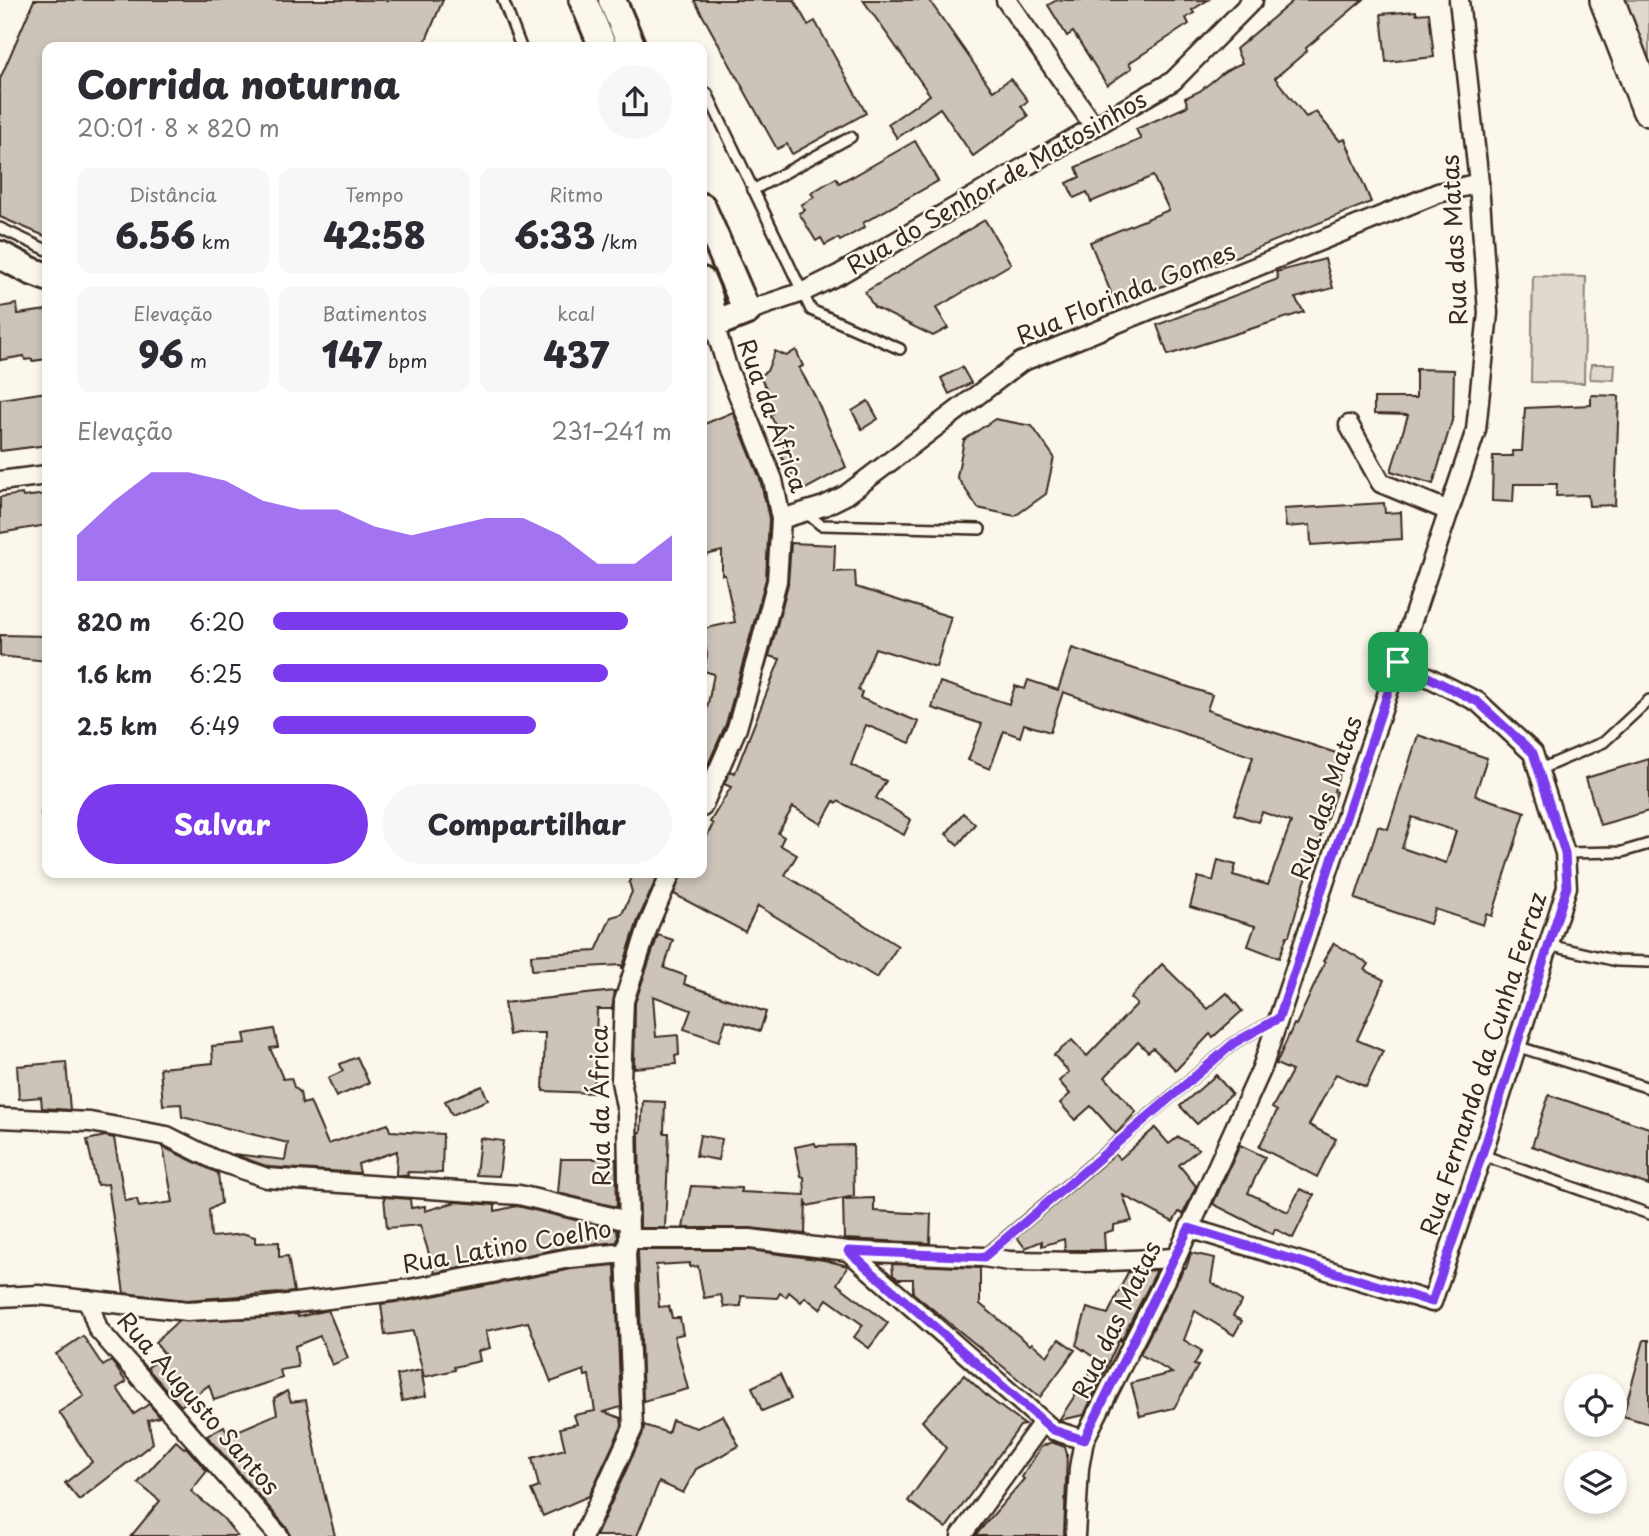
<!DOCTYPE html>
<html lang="pt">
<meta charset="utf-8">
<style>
body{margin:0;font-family:"Playpen Sans",sans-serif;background:#f7f7f7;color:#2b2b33;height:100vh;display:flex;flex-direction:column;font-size:26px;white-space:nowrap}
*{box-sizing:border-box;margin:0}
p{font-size:23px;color:#7c7c81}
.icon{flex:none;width:38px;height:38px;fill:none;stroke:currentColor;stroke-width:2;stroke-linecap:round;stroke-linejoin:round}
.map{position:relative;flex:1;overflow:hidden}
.side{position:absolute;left:42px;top:42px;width:665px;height:836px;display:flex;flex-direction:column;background:#fff;border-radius:14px;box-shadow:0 4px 10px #0003}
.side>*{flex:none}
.buttons{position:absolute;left:1564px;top:1374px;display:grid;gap:14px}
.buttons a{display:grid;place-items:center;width:63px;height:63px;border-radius:50%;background:#fff;box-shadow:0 4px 10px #0003;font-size:35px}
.pin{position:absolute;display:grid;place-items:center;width:60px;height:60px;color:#fff;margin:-30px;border-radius:14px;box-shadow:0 4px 10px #0006}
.round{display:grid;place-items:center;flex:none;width:74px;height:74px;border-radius:37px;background:#f7f7f7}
.overview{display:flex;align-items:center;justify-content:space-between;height:119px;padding:0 35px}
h1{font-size:38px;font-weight:800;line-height:52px}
.figures{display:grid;grid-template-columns:repeat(3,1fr);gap:10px;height:119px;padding:7px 35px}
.figures div{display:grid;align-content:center;border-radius:14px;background:#f7f7f7;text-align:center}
.figures b{font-size:35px;font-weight:800}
.figures small{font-size:19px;font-weight:400}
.figures p{font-size:19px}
.chart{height:196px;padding:14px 35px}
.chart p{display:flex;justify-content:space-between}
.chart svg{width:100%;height:126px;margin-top:7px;fill:#7c3aed;opacity:.7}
.cta{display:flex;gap:14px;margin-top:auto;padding:14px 35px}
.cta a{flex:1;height:80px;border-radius:42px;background:#7c3aed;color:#fff;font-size:28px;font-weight:800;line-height:80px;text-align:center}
.cta a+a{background:#f7f7f7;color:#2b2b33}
ul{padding:0 35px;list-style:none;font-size:23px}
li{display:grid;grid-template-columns:112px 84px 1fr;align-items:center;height:52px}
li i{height:18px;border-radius:9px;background:#7c3aed}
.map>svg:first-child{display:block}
.green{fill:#dfd9ce;stroke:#8d8276;stroke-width:2}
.building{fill:#ccc4b9;stroke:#3b2a1e;stroke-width:2;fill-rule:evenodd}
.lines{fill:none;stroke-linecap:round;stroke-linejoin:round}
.lane-casing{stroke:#3b2a1e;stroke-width:14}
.street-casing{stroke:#3b2a1e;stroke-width:23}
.secondary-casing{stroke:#3b2a1e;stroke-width:32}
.highway-casing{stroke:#3b2a1e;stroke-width:38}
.lane{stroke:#fbf7ec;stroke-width:9}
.street{stroke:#fbf7ec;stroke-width:18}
.secondary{stroke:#fbf7ec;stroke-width:26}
.highway{stroke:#fbf7ec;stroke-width:33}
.route-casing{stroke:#fff;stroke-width:14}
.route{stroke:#7c3aed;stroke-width:9}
.labels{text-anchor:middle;stroke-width:5;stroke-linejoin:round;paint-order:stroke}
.street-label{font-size:24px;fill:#3b2a1e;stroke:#fbf7ec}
</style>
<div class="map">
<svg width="1649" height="1536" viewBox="0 0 1649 1536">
<rect width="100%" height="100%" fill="#fbf7ec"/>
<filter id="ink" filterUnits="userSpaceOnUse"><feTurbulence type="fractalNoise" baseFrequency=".0143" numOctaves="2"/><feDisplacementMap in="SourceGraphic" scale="14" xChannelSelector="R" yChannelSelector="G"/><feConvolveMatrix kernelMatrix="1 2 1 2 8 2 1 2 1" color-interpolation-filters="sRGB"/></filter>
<g filter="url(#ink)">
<!-- green -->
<g class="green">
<polygon points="1625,0 1649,0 1649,71"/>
<polygon points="1533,276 1586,277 1584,383 1531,382"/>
<polygon points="1591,364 1615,364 1614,380 1590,379"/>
</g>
<!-- building -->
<g class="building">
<polygon points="34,0 443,0 423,47 47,47 47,237 0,217 0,79"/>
<polygon points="694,0 794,0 808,25 815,21 866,113 792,154 787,144 777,149"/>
<polygon points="863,0 929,0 993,91 1010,79 1016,85 1028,101 1021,106 1028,116 973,156 940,108 897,138 888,124 930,95"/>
<polygon points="1057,0 1208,0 1192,10 1194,13 1186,18 1189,24 1129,63 1132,68 1107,85 1073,32 1067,36 1048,5"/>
<polygon points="1294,0 1363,0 1306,48 1307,51 1275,78 1306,117 1316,112 1340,141 1345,139 1371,202 1116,305 1090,242 1169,210 1153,176 1091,202 1087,192 1074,198 1067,183 1080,177 1076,167 1141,139 1136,129 1188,106 1185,98 1200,91 1225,71 1242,63 1236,49"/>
<polygon points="1416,11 1416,14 1429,13 1434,57 1386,62 1381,14"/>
<polygon points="915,141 938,181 863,223 865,227 840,241 838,238 825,245 821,238 816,241 799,213 805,210 801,205 814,197 811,193 836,178 839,183 852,176 852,177"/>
<polygon points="985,220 1011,264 936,308 948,328 933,336 874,307 865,292"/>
<polygon points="1325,259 1333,288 1295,298 1304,312 1168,355 1157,325 1278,279 1276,272"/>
<polygon points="17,304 18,314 47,310 47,359 32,361 32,359 25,360 24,356 0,360 0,307"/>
<polygon points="796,350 803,366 799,368 815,396 846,467 802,491 779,453 786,450 775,432 779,430 769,414 773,413 762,395 768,391 759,376 767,371 775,351 786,356"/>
<polygon points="962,367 971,383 949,394 941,378"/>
<polygon points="1416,369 1454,370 1453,417 1433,484 1391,471 1408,415 1374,414 1374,398 1416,398"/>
<polygon points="47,392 47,445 0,451 0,399"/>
<polygon points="1591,395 1619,396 1615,505 1589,506 1588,495 1556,496 1557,484 1514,484 1513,502 1492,501 1493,456 1513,456 1512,451 1522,451 1525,408 1591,405"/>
<polygon points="868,401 878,419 862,429 852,411"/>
<polygon points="733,412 760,479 769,518 766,579 726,724 703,776 702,733 714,674 704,671 707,655 702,629 735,622 725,575 722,575 722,551 702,556 702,425"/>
<polygon points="995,419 1032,426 1054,457 1046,494 1015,516 978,508 957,477 964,440"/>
<polygon points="22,494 23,497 47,494 47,525 0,533 0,497"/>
<polygon points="1384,503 1385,513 1401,512 1402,539 1311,545 1310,525 1286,527 1284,509"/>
<polygon points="791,543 835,545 834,572 855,571 856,587 951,617 936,667 875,648 858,690 862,692 860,698 919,722 910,743 866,725 851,765 886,781 876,798 911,820 904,835 838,801 837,803 834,801 821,824 793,807 778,833 784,837 780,845 797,855 785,875 898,946 877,978 758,906 745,932 674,894 682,873 702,873 702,846 713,824 710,822 731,787 724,784 730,771 735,773 780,659 769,656 788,584"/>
<polygon points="0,635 47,636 47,661 0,656"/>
<polygon points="1072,648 1212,695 1207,710 1345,756 1334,791 1336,792 1304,885 1289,936 1287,936 1279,958 1248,946 1255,926 1190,907 1198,877 1213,881 1218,860 1236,865 1233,875 1268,885 1291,822 1262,812 1258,822 1234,814 1253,757 1063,692 1050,732 1024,724 1020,737 1004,731 990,769 968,760 982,724 932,708 940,682 1009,704 1015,686 1025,689 1028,680 1058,690"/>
<path d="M1418,735L1487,758L1475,795L1525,812L1492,916L1486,914L1483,925L1435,909L1430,924L1355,899L1378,826L1388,829ZM1412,817L1456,831L1446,863L1402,848Z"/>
<polygon points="1649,759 1649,811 1600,825 1586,778"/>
<polygon points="963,813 975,824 958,845 946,834"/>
<polygon points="633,873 659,873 638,920 622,969 622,965 532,970 531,955 596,951 611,917 622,914 632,892 629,882"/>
<polygon points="658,935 673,940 664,968 686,976 684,984 766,1012 760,1031 726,1020 719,1041 684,1029 691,1010 653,996 656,1037 678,1035 679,1055 675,1056 676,1064 634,1068 635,1003"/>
<polygon points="1334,943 1369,964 1365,970 1384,980 1357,1040 1383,1051 1366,1087 1336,1074 1309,1125 1336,1139 1317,1177 1259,1147 1277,1111 1272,1108 1292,1071 1276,1064 1294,1024 1296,1025 1325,962 1323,961"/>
<polygon points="1162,964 1208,1009 1227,993 1242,1011 1213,1037 1210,1034 1176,1070 1153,1048 1148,1052 1138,1042 1105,1077 1136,1112 1116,1134 1091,1106 1075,1120 1060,1103 1070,1094 1059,1081 1069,1072 1054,1055 1072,1040 1087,1056 1137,1004 1130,998"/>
<polygon points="615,991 612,1009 597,1009 594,1093 543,1091 545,1033 516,1033 509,1035 504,1003"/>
<polygon points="274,1029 278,1047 270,1048 283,1079 291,1078 294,1087 300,1092 302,1104 310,1102 328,1144 388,1124 390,1131 443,1134 442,1173 407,1172 408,1176 396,1175 397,1151 358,1164 360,1173 269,1167 233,1154 285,1160 288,1143 182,1117 181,1104 163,1105 160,1068 213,1063 212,1046 246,1043 244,1034"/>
<polygon points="357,1057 369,1083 336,1097 328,1078 343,1071 340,1064"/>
<polygon points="66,1062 70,1110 42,1108 41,1097 19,1099 17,1066"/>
<polygon points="1216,1075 1232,1094 1197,1124 1180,1106"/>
<polygon points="482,1086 488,1100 452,1115 445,1101"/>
<polygon points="1549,1095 1649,1128 1649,1185 1532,1146"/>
<polygon points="643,1101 665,1102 664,1133 669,1133 665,1228 640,1228 639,1132 641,1132"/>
<polygon points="1155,1128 1169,1144 1178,1137 1199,1149 1179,1165 1196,1186 1183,1214 1179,1212 1173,1222 1123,1195 1132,1221 1114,1225 1114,1230 1104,1233 1105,1250 1065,1250 1064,1239 1042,1246 1042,1241 1025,1248 1017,1237 1115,1154 1120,1159"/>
<polygon points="700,1135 722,1139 718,1160 696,1156"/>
<polygon points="105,1136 114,1138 125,1201 137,1199 139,1207 173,1202 163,1147 218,1173 221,1203 209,1210 211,1237 245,1234 255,1237 255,1243 279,1242 279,1257 288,1256 294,1292 187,1300 124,1293 108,1184 97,1185 87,1140"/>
<polygon points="480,1138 503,1141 499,1176 476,1175"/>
<polygon points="815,1143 816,1146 853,1145 854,1196 807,1206 806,1200 805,1234 750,1228 683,1228 691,1186 741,1188 741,1192 805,1195 804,1177 801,1176 795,1147"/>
<polygon points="1240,1145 1265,1157 1248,1193 1288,1212 1300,1189 1314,1195 1293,1238 1275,1229 1273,1234 1213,1204"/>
<polygon points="561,1159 616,1159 617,1207 558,1193"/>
<polygon points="384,1197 410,1199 411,1208 425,1206 425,1211 456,1202 495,1205 495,1211 517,1206 617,1230 618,1238 617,1242 568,1247 435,1273 420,1225 387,1228"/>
<polygon points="874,1198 874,1211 931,1214 930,1243 844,1239 843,1199"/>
<polygon points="638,1250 749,1250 824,1260 848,1266 837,1284 888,1323 869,1348 854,1337 863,1325 827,1299 820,1309 805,1297 801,1302 789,1292 786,1297 780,1293 777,1298 741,1296 741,1306 724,1307 721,1295 704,1298 698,1266 690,1267 690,1263 656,1265 659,1307 669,1306 672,1318 680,1318 683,1334 674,1336 688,1389 643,1401"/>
<polygon points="1191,1253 1215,1258 1211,1282 1242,1301 1233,1316 1242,1321 1234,1335 1195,1311 1184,1340 1202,1351 1194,1365 1198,1366 1174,1408 1140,1416 1131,1383 1172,1373 1140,1354 1184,1268 1186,1268"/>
<polygon points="892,1264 980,1268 980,1304 1030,1345 1032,1343 1047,1356 1059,1339 1075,1350 1040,1397 913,1293 913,1279 898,1279 893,1275"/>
<polygon points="615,1265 621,1407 604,1412 621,1418 622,1426 589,1496 543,1516 531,1490 539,1487 532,1458 565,1449 560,1428 577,1424 574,1415 595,1411 589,1375 585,1376 584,1370 551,1382 528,1322 486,1331 490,1348 478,1351 480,1361 454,1367 455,1370 424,1377 413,1331 385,1335 381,1304 412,1300 572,1269"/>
<polygon points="1157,1270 1121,1341 1120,1338 1084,1415 1059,1420 1098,1360 1076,1345 1087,1308 1108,1314 1128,1272"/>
<polygon points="328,1310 348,1358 332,1365 320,1336 295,1346 298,1367 280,1370 282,1378 214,1400 209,1385 181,1406 147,1368 165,1355 155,1342 178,1321 264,1318 297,1314 298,1317"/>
<polygon points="83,1336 103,1366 111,1361 115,1366 126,1382 117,1388 134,1414 149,1404 160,1417 148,1420 153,1443 79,1500 65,1483 92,1462 59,1412 84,1396 56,1354"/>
<polygon points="1644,1340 1649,1340 1649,1424 1623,1416"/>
<polygon points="421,1370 426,1396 402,1401 397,1375"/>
<polygon points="780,1374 791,1399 762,1411 752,1387"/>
<polygon points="964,1375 989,1398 1025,1425 1020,1426 946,1528 908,1501 946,1448 922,1421"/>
<polygon points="287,1391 291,1402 306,1400 323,1488 335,1536 290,1536 288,1529 207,1436 224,1426 228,1435 277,1414 274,1398"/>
<polygon points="723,1415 739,1446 696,1469 683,1493 659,1482 637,1536 596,1536 643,1433 644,1425 668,1433 672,1420 697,1428"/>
<polygon points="176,1441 184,1448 186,1447 207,1471 191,1491 223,1518 237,1536 131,1536 160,1501 138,1483"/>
<polygon points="1051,1442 1065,1447 1067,1454 1064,1536 975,1536 1024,1479 1022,1477 1041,1447"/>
</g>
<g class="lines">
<defs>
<g id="lane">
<polyline points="503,0 521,47"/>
<polyline points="702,95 707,93 811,310 900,349"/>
<polyline points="753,190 851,137"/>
<polyline points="0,228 47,250"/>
<polyline points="805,512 821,525 980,529"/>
<polyline points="1538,770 1604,742 1649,700"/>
<polyline points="47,814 47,813"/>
<polyline points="1565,853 1622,852 1649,844"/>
<polyline points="1548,945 1617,961 1649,962"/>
<polyline points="1516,1046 1649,1088"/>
<polyline points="1482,1155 1649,1214"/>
<polyline points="984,1256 1234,1043 1277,1019"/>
</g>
<g id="street">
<polyline points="1006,0 1094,126"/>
<polyline points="747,311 803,292 840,274 1173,81 1253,0"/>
<polyline points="702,329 714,324 727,367 773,480 781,519 777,581 758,654 737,728 702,807"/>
<polyline points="1349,425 1381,483 1449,511"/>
<polyline points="0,481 47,475"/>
<polyline points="781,519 824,506 846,495 1021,362 1438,193 1479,183"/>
<polyline points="0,1118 90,1122 167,1136 213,1159 267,1178 519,1195 628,1221"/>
<polyline points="1189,1228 1432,1302 1482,1155 1567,887 1565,853 1533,753 1478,702 1398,662"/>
<polyline points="629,1239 750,1239 848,1251 983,1257 1009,1261 1087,1262 1176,1258"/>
<polyline points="848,1251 1053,1430 1084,1440"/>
<polyline points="0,1297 39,1295 187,1311 263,1307 410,1289 570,1258 626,1253"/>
<polyline points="88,1300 98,1329 279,1536"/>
<polyline points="583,1536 633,1428 626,1253 629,1239 627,1112 621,1081 624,1001 649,924 671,873"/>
<polyline points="961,1536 1043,1422"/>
<polyline points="1075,1536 1079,1468 1084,1440 1176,1258 1262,1068 1476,430 1488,313 1479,183 1459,0"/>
</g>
<g id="secondary">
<polyline points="583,0 603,47"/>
<polyline points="612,0 632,47"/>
<polyline points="702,207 747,311 714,324 709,298 702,281"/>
<polyline points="0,255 31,271 47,277"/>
</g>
<polyline id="highway" points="1607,0 1649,109"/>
</defs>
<!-- lane casing -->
<use href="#lane" class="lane-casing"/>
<!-- street casing -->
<use href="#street" class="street-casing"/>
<!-- secondary casing -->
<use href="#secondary" class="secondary-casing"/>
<!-- highway casing -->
<use href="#highway" class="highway-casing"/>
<!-- lane -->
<use href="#lane" class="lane"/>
<!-- street -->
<use href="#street" class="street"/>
<!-- secondary -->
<use href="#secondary" class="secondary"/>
<!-- highway -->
<use href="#highway" class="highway"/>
</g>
</g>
<g class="lines" filter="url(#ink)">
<defs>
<polygon id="route" points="1398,662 1478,702 1533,753 1565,853 1567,887 1482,1155 1432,1302 1189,1228 1084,1440 1053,1430 848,1251 984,1257 1234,1043 1279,1018"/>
</defs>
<!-- route casing -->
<use href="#route" class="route-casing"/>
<!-- route -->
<use href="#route" class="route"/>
</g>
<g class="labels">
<!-- street labels -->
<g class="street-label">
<text transform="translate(997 183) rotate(-30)" y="8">Rua do Senhor de Matosinhos</text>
<text transform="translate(1455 240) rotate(-93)" y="8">Rua das Matas</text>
<text transform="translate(1126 294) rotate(-22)" y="8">Rua Florinda Gomes</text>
<text transform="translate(772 416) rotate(70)" y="8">Rua da África</text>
<text transform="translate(1327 798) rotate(-71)" y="8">Rua das Matas</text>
<text transform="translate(1484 1064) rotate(-72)" y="8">Rua Fernando da Cunha Ferraz</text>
<text transform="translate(601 1106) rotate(-91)" y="8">Rua da África</text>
<text transform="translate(507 1247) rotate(-10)" y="8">Rua Latino Coelho</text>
<text transform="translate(1117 1320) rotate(-64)" y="8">Rua das Matas</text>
<text transform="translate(198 1404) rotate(49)" y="8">Rua Augusto Santos</text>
</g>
</g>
</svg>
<div class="buttons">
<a><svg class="icon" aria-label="locate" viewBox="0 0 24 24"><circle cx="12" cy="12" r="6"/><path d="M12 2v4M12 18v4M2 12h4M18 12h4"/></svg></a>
<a><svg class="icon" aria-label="layers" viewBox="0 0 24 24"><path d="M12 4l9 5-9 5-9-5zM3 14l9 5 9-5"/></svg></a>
</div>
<div class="pin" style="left:1398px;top:662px;background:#1e9e55"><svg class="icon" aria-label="arrive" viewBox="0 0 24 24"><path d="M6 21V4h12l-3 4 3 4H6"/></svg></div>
<section class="side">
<div class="overview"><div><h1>Corrida noturna</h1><p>20:01 · 8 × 820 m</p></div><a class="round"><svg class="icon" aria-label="share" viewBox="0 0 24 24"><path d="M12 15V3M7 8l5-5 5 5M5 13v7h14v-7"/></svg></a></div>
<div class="figures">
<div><p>Distância</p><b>6.56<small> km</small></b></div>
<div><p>Tempo</p><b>42:58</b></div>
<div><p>Ritmo</p><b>6:33<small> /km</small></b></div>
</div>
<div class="figures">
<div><p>Elevação</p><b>96<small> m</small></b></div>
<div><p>Batimentos</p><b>147<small> bpm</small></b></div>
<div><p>kcal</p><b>437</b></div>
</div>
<div class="chart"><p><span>Elevação</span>231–241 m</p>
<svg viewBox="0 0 160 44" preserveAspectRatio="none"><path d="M0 44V28L10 16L20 6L30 6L40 9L50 16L60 19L70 19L80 25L90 28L100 25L110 22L120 22L130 28L140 38L150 38L160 28V44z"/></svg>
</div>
<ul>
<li><b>820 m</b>6:20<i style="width:89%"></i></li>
<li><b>1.6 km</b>6:25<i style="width:84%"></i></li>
<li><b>2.5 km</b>6:49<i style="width:66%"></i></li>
</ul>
<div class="cta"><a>Salvar</a><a>Compartilhar</a></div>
</section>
</div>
